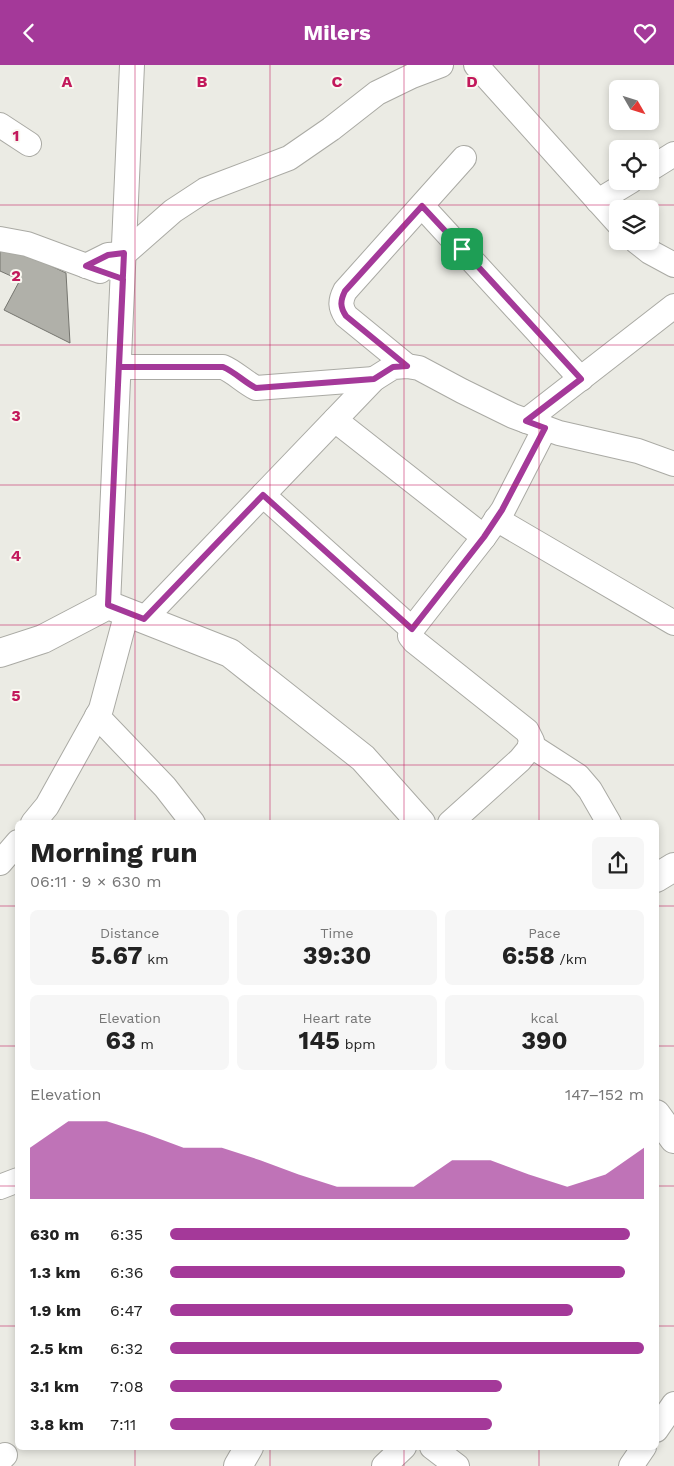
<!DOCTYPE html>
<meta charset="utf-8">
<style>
body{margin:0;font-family:"Work Sans",sans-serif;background:#f6f6f6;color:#222;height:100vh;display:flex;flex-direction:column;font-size:19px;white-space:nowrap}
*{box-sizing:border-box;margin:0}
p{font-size:16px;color:#767676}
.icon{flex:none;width:28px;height:28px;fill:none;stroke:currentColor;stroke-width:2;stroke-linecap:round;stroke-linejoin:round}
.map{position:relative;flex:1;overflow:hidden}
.sheet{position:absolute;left:15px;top:755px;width:644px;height:630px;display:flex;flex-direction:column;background:#fff;border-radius:8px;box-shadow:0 2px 8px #0003}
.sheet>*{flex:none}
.needle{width:32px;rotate:129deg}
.buttons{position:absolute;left:609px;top:15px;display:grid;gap:10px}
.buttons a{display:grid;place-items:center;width:50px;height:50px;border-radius:8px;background:#fff;box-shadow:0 2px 8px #0003;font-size:25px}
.pin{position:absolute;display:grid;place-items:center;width:42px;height:42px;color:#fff;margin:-21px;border-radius:10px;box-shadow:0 2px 8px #0006}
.round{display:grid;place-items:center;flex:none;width:52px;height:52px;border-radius:8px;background:#f6f6f6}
.summary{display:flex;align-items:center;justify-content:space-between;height:85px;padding:0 15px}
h1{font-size:28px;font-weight:700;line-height:38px}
.figures{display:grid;grid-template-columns:repeat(3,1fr);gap:8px;height:85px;padding:5px 15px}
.figures div{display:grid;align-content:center;border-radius:8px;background:#f6f6f6;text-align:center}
.figures b{font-size:25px;font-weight:700}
.figures small{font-size:14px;font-weight:400}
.figures p{font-size:14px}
.chart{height:140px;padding:10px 15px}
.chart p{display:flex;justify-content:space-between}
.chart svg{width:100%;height:90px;margin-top:5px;fill:#a43999;opacity:.7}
ul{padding:0 15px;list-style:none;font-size:16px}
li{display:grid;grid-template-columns:80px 60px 1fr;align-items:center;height:38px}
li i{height:12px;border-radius:6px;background:#a43999}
header{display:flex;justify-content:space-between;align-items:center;height:65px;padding:0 15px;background:#a43999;color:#fff;font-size:22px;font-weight:700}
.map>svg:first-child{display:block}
.building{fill:#b0b0a9;stroke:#75756f}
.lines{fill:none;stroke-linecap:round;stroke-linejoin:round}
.minor-casing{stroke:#aaaaa4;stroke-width:26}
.tertiary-casing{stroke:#aaaaa4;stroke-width:30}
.secondary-casing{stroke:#aaaaa4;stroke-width:30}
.minor{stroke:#fff;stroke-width:24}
.tertiary{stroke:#fff;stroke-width:28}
.secondary{stroke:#fff;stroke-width:28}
.route-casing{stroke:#fff;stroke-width:10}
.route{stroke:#a43999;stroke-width:6}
.grid{fill:none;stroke:#c2185b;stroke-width:1;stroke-opacity:0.55}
.grid-label{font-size:16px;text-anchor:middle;font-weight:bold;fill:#c2185b;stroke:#f9f8f1;stroke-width:4;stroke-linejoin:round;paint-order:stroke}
</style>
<header><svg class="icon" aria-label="back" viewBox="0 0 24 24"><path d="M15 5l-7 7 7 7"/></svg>Milers<svg class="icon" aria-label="heart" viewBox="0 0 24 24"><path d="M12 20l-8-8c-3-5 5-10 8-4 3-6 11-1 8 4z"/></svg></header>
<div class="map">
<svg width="674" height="1401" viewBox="0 0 674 1401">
<rect width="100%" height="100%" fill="#ebebe4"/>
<!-- building -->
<polygon class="building" points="0,177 66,208 70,278 4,245 20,215 0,206"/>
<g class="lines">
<defs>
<g id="minor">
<polyline points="476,0 618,158"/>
<polyline points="0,60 29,79"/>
<polyline points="650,104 674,89"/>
<polyline points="598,136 631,116"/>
<polyline points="422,141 581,314"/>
<polyline points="0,174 27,179 100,206"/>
<polyline points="636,176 650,187 674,200"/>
<polyline points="86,201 108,190 124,189 173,146 205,125 289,93 331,64 377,28 412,11 441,0"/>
<path d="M407,301L346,251C340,242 340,236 345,226L464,93"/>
<path d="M119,302H223C235,307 244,317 256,323L374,314"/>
<polyline points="335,355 484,472"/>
<polyline points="526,356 674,241"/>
<polyline points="263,430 412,564"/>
<polyline points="496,454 674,558"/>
<polyline points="108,540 132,0"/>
<polyline points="144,554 374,314 393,302 407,301 419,303 462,326 513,351 559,368 638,386 674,399"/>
<polyline points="97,651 165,722 193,758"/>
<polyline points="530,680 578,711 590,725 609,758"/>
<polyline points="33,758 47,741 101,644 127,547"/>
<polyline points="450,758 520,695 529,684 532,676 527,666 414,576 410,571 412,564 484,472 503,445 545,363"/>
<polyline points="0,798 18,777"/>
<polyline points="0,1122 18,1115"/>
<polyline points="656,1365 674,1339"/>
<polyline points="432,1382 457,1401"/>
<polyline points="0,1395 5,1390"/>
<polyline points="384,1401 404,1382"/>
<polyline points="631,1401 644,1382"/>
</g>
<g id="tertiary">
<polyline points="0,588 43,574 108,540 230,588 363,693 421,758"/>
<polyline points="656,1049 674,1074"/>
</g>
<g id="secondary">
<polyline points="656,813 674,802"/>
<polyline points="238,1401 249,1382"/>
</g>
</defs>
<!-- minor casing -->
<use href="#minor" class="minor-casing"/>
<!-- tertiary casing -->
<use href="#tertiary" class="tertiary-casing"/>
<!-- secondary casing -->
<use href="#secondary" class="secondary-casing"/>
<!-- minor -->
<use href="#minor" class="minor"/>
<!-- tertiary -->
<use href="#tertiary" class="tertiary"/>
<!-- secondary -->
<use href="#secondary" class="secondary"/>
</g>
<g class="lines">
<defs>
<path id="route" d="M462,184L422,141L345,226C340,236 340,242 346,251L407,301L393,302L374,314L256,323C244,317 235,307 223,302H119L123,214L86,201L108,190L124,188C119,306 113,423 108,540L144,554L263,430L412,564L484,472L502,445L545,363L526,356L581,314L462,184"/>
</defs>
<!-- route casing -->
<use href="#route" class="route-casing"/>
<!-- route -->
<use href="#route" class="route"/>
</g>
<!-- grid -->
<path class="grid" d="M135,0V758M270,0V758M404,0V758M539,0V758M0,140H674M0,280H674M0,420H674M0,560H674M0,700H674M0,841H18M656,841H674M0,981H18M656,981H674M0,1121H18M656,1121H674M0,1261H18M656,1261H674M135,1382V1401M270,1382V1401M404,1382V1401M539,1382V1401"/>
<g class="grid-label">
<text x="67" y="22">A</text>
<text x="202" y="22">B</text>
<text x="337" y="22">C</text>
<text x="472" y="22">D</text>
<text x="16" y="76">1</text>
<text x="16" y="216">2</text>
<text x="16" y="356">3</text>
<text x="16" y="496">4</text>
<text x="16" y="636">5</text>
</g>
</svg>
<div class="buttons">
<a><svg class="needle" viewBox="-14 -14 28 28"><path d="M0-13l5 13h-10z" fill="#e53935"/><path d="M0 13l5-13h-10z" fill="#767676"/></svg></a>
<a><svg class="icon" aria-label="locate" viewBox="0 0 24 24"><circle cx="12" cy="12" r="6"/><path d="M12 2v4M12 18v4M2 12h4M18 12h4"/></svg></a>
<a><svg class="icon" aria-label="layers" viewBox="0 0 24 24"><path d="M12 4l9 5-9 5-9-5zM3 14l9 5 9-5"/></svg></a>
</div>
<div class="pin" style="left:462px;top:184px;background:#1e9e55"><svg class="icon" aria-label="arrive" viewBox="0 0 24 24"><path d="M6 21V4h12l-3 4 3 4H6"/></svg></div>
<section class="sheet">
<div class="summary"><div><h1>Morning run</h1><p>06:11 · 9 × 630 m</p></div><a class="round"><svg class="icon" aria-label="share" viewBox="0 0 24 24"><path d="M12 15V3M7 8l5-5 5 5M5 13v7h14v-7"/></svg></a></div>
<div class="figures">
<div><p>Distance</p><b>5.67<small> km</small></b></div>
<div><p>Time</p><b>39:30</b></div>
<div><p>Pace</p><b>6:58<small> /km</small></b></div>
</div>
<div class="figures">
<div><p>Elevation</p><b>63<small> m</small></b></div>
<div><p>Heart rate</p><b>145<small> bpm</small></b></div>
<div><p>kcal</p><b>390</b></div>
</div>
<div class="chart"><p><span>Elevation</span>147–152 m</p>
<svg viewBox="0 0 160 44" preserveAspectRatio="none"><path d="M0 44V19L10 6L20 6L30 12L40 19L50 19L60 25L70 32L80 38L90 38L100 38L110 25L120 25L130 32L140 38L150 32L160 19V44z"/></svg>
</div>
<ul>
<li><b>630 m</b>6:35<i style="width:97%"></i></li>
<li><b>1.3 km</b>6:36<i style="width:96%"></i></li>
<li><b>1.9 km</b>6:47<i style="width:85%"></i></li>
<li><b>2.5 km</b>6:32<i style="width:100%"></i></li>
<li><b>3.1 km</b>7:08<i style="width:70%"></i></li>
<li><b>3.8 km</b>7:11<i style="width:68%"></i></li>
</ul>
</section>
</div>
